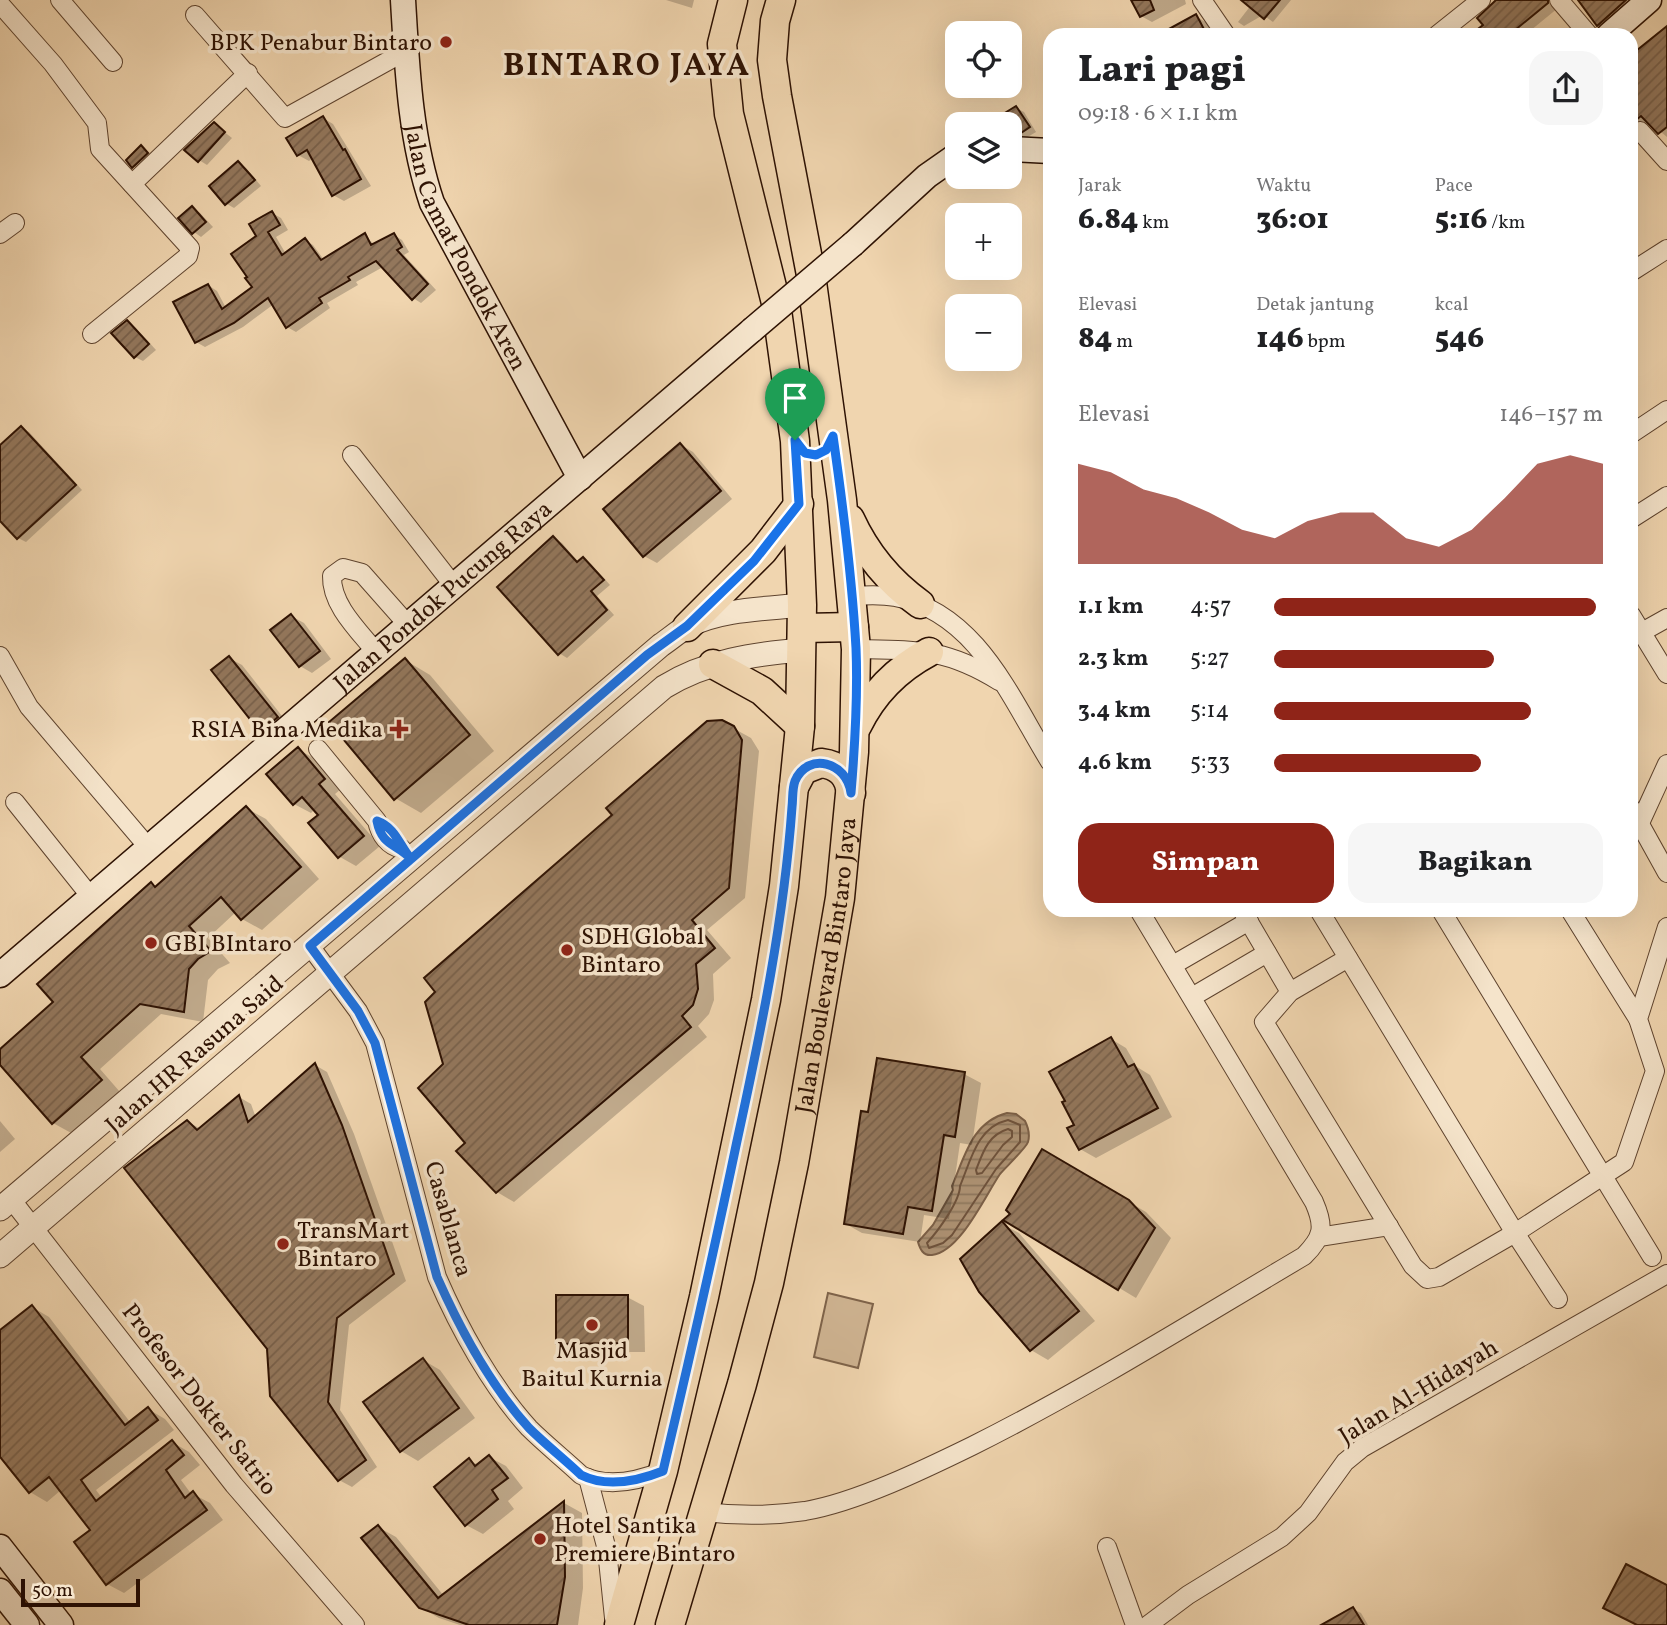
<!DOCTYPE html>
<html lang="id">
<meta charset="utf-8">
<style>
body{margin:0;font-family:Vollkorn,serif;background:#f6f6f6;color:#202124;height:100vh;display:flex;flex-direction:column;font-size:26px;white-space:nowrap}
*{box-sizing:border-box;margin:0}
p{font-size:23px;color:#757577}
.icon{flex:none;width:38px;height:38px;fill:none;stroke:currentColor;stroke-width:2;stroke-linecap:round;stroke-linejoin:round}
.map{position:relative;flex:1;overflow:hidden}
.sheet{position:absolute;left:1043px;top:28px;width:595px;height:889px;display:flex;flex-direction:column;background:#fff;border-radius:21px;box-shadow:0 7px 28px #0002}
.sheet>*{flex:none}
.controls{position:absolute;left:945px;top:21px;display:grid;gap:14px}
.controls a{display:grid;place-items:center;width:77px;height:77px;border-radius:14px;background:#fff;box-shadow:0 7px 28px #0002;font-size:35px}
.scale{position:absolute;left:21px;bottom:18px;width:119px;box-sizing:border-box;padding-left:7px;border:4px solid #2e1203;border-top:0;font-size:19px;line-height:24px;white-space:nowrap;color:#2e1203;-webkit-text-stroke:5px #f5e4cb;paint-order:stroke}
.pin{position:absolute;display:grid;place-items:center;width:60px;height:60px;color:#fff;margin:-72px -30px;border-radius:50% 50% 50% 0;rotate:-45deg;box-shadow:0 0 7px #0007}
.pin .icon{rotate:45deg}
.round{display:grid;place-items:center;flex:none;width:74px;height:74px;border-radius:21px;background:#f6f6f6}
.summary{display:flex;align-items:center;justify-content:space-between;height:119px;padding:0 35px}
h1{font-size:38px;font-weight:800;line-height:52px}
.metrics{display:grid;grid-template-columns:repeat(3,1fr);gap:10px;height:119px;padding:7px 35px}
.metrics div{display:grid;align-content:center}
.metrics b{font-size:30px;font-weight:800}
.metrics small{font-size:19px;font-weight:400}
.metrics p{font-size:19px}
.chart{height:196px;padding:14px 35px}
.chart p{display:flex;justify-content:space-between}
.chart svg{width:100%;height:126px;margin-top:7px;fill:#8f2418;opacity:.7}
.primary-button{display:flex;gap:14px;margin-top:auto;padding:14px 35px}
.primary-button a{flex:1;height:80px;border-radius:21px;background:#8f2418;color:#fff;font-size:28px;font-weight:800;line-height:80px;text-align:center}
.primary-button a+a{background:#f6f6f6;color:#202124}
ul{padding:0 35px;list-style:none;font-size:23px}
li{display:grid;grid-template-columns:112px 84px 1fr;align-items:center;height:52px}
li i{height:18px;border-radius:9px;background:#8f2418}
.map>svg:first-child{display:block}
.pitch{fill:#cfb492;stroke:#7e634a;stroke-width:2}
.water{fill:url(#water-rules);stroke:#7b5f47;stroke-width:2}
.shadow{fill:#0003}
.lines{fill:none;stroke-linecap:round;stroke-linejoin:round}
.shore{stroke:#6e523c;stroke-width:2}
.building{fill:url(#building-hatch);stroke:#2e1203;stroke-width:2}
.minor-casing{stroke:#5e432e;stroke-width:20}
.tertiary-casing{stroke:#5e432e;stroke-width:25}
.secondary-casing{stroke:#2e1203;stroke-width:27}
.primary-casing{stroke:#2e1203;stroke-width:31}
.minor{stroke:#f5e4cb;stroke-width:18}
.tertiary{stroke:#f5e4cb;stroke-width:23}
.secondary{stroke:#f5e4cb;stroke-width:24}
.primary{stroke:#f0d5af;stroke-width:28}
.secondary-bridge-casing{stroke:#2e1203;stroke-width:27;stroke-linecap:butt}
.secondary-bridge{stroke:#f5e4cb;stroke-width:24}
.route-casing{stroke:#fff;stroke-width:14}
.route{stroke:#1a73e8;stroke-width:9}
.poi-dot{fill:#8f2418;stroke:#f5e4cb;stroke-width:2.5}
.labels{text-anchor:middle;stroke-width:7;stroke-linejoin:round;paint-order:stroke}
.poi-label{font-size:24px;fill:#2e1203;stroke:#f5e4cb;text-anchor:start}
.street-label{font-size:24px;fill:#2e1203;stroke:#f5e4cb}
.district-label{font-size:32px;font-weight:bold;letter-spacing:2px;fill:#2e1203;stroke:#f5e4cb}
</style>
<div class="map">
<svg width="1667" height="1625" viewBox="0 0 1667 1625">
<defs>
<pattern id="water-rules" width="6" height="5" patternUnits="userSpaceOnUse" patternTransform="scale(1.75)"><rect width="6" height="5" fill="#ae9375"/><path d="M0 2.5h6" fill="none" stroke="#8e775e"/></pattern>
<pattern id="building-hatch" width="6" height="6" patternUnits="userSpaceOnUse" patternTransform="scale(1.75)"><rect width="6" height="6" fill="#93775c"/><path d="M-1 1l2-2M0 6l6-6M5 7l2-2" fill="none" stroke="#78604a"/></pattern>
</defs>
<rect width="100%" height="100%" fill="#f0d5af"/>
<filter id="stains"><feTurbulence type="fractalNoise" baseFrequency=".00286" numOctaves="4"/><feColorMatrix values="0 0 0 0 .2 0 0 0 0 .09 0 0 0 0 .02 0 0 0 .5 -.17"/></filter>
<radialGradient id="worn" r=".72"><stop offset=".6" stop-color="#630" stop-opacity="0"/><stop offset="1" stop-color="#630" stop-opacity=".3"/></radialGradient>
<!-- pitch -->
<polygon class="pitch" points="828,1293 873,1304 858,1368 814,1357"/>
<!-- water -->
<path class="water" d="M1007,1113L1016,1114L1025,1121C1028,1127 1030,1135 1028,1142C1026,1148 1006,1167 1000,1174C985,1196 960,1252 932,1255C923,1256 920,1249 918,1242L933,1225L953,1190L952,1186C965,1156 972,1122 1007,1113Z"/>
<!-- shadow -->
<g class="shadow">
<polygon points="666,0 694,0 692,8"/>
<polygon points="1133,0 1185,0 1186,4 1152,22 1141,16"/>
<polygon points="1255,0 1291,0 1273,22 1263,15 1244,26 1238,22"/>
<polygon points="1498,0 1560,0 1558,8 1525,35 1473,35 1486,26"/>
<polygon points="1580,0 1642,0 1608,31 1598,25"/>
<polygon points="1196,16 1208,24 1215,35 1162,35"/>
<polygon points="1667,32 1667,137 1650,123 1631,136 1631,53 1635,54"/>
<polygon points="1016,108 1024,112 1036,132 1026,138 1018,138 1010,134 1010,124 1004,124 1000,118"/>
<polygon points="323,118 333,124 371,186 344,201 333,195 313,158 309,161 298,155"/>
<polygon points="214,124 232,138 207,165 199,160"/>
<polygon points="142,148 155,158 141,171 134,166"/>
<polygon points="238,163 246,168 261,186 234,208 227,204 212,186"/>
<polygon points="192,208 200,213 213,227 201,237 194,232"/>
<polygon points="272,213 281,218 288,230 276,237 286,254 305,240 313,245 324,260 365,236 375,245 394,235 402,240 409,252 404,255 436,290 421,303 413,298 383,267 356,282 358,285 327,303 330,308 296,332 287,327 274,304 243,327 205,347 196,342 208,285 217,291 226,308 254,287 259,236"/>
<polygon points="127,322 135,327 156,350 143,361 135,357"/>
<polygon points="21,428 29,432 82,490 26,542 18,538 0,519 0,447"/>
<polygon points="681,445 693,452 732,499 657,563 644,556"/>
<polygon points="554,538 562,543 579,563 583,559 591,564 610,585 597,596 614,615 567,658 559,653"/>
<polygon points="291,616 304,623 331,659 312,673 300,666"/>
<polygon points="229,658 242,665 289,725 274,738 261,731 213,671"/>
<polygon points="405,660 430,675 494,751 421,813 395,798"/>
<polygon points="733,728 751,738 759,751 745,898 707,930 731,958 713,974 714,1000 709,1014 698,1026 707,1037 514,1202 497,1192 467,1144 445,1064"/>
<polygon points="298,749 315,759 341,789 335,794 380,846 356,866 340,857 321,815 315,809 311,813 294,804"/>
<polygon points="246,808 266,819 319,879 262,930 242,919 236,912 208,938 230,963 218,969 208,980 203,1022 161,1014 100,1069 120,1092 73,1134 53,1123 0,1062 0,1052 55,1002 151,884 157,888"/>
<polygon points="1111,1039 1126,1048 1137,1067 1150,1075 1172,1117 1096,1158 1080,1149 1077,1125"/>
<polygon points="315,1065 327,1072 354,1134 406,1281 349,1325 340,1410 377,1467 352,1487 339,1480 268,1348 188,1122 201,1129 239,1097 251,1104 256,1118"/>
<polygon points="964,1074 981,1083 972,1145 960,1143 949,1219 924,1215 920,1242 862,1233 846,1224"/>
<polygon points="0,1121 15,1139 0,1152"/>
<polygon points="1042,1151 1146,1212 1171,1238 1136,1298 1006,1220 1013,1214"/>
<polygon points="1002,1224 1019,1233 1095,1321 1048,1360 1031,1350"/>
<polygon points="627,1297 644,1306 645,1352 575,1352 558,1343"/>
<polygon points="32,1307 49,1317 130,1422 148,1409 165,1419 174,1430 96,1490 102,1498 172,1442 189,1452 200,1465 181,1480 192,1495 193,1494 210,1503 223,1520 124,1593 107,1584 92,1531 61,1490 47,1502 30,1492 0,1454 0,1332"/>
<polygon points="423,1360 440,1370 475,1418 418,1461 401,1451"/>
<polygon points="489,1457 506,1466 523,1488 508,1501 514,1509 483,1534 466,1525 469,1460 478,1465"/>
<polygon points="564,1503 582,1513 583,1588 578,1625 460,1625 439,1618 420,1607 378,1527 396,1537 444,1596"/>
<polygon points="1353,1609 1361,1613 1368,1625 1324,1625"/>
</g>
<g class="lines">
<!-- shore -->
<g class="shore">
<path d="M1008,1120L1020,1125V1142L996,1169L952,1235L943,1243L929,1248L927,1243C938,1231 960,1201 960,1186C971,1160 977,1127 1008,1120Z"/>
<path d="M1008,1129L1012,1131V1137L1003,1145L982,1173L977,1174L976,1170C983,1152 988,1135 1008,1129Z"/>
</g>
</g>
<!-- building -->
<g class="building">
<polygon points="1131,0 1150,0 1154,10 1140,17"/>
<polygon points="1241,0 1280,0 1264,19"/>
<polygon points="1496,0 1548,0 1548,3 1509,35 1470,35 1483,25 1477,18"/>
<polygon points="1578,0 1626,0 1597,26"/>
<polygon points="1196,14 1207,35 1158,35"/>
<polygon points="1667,26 1667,127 1658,134 1641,116 1631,124 1631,55"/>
<polygon points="1016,106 1030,127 1018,135 1010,134 1010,124 987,124"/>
<polygon points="323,116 343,150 345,149 361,179 332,196 307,150 297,156 286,138"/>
<polygon points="214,122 225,132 198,162 184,150"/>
<polygon points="141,145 148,153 132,168 126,160"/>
<polygon points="238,161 255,180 225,205 209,186"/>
<polygon points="192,206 206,222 192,234 178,218"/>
<polygon points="272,211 280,225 268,232 282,255 305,238 321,260 365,233 371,245 394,233 402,247 397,250 428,284 412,300 376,261 348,277 350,280 319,298 322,303 286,328 268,298 234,323 195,343 173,302 208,284 222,309 252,287 245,278 247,277 231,254 256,236 249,224"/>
<polygon points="127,320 149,344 134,358 111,333"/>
<polygon points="21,426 76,485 17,539 0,521 0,445"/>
<polygon points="680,443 721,491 643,557 603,509"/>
<polygon points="553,536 577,562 583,557 604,580 591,591 607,610 558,655 497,587"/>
<polygon points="291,614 320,651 299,667 270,630"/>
<polygon points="229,656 278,717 260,732 211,670"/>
<polygon points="405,658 470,735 394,800 329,722"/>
<polygon points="722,720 734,726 742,740 729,888 692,920 715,948 696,964 698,989 693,1005 682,1016 691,1027 496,1193 456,1151 465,1143 418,1088 443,1064 425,1002 435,992 424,978 612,815 606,808 707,721"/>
<polygon points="298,747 325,779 319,784 364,836 338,858 308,823 318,815 302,797 293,805 266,774"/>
<polygon points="246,806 301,867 241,920 221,897 189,926 211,951 198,959 189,969 184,1012 140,1004 81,1057 102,1080 52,1124 0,1065 0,1049 53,1002 37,984 151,882 155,887"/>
<polygon points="1111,1037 1128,1067 1134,1064 1158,1108 1079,1150 1067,1128 1074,1125 1062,1102 1065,1101 1049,1072"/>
<polygon points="877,1058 965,1072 955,1137 944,1135 932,1211 908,1207 903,1234 844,1224 861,1111 868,1112"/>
<polygon points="315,1063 342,1125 394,1274 337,1318 328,1402 366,1460 338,1481 270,1396 267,1349 124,1168 187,1120 197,1130 239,1095 248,1122"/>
<polygon points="1042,1149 1129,1200 1155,1228 1118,1290 1003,1220 1010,1214 1006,1210"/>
<polygon points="1002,1221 1079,1311 1030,1351 979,1292 960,1259"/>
<polygon points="556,1295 628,1295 628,1343 556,1344"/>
<polygon points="32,1305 125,1425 148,1407 158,1420 81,1480 96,1501 172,1440 184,1455 166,1470 185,1498 193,1491 207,1510 106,1585 74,1542 90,1530 49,1477 29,1493 0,1457 0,1330"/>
<polygon points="423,1358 459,1408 400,1452 363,1402"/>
<polygon points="489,1455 508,1478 492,1490 498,1499 465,1526 434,1487 469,1458 475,1466"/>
<polygon points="564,1501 565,1577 557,1625 469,1625 419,1608 361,1538 378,1525 438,1598"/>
<polygon points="1626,1564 1667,1585 1667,1625 1637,1625 1603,1608"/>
<polygon points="1353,1607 1364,1625 1321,1625"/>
</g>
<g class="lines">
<defs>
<g id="minor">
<polyline points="60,0 113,62"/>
<polyline points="1202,0 1226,35"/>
<polyline points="1559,0 1589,35"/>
<polyline points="0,4 53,64 97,123 100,149 190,248 188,256 92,334"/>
<polyline points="195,15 285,118 406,51"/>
<polyline points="1437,35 1481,0"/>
<polyline points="1640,131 1667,161"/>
<polyline points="132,184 248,73"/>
<polyline points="0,234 15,223"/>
<polyline points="1631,272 1667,249"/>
<polyline points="1631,434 1667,410"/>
<polyline points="352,455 454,586"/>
<polyline points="1631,519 1667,496"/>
<path d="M852,596C866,595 881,594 895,597C977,612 1011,699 1050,762"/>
<polyline points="1631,615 1667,674"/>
<polyline points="1642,632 1667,618"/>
<path d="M856,649C916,650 946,648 999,681"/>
<path d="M376,652C359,631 331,605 332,576L343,568L362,573L408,625"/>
<polyline points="0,656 29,707 148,847"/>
<path d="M318,749L377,821C380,835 388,846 402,849"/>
<polyline points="15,802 91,897"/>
<polyline points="1631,808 1667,873"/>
<polyline points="1640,823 1667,764"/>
<polyline points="1242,910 1290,992"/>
<polyline points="1319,910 1515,1233 1558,1299"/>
<polyline points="1441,910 1652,1257"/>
<polyline points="1570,910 1638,1019"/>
<path d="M310,946L358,1011L375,1043L437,1277C459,1328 491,1386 529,1428C545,1444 564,1459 581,1475C606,1488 638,1481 663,1471"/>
<polyline points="1348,958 1290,992 1264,1022 1413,1266 1427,1279 1439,1277 1515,1233 1624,1162 1655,1071 1638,1019 1667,927"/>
<polyline points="1173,965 1249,921"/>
<polyline points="1192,997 1267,953"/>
<polyline points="11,1199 234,1485 355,1625"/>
<polyline points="1319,1237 1389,1226"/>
<polyline points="588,1478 607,1550 614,1618"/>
<path d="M704,1512C738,1516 771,1516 805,1511C857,1502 925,1469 972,1446C1086,1389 1194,1321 1304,1256C1323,1237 1325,1227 1314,1202L1139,910"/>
<polyline points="1107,1547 1135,1625"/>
<polyline points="1148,1625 1188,1595 1282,1537 1308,1513 1345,1462 1362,1448 1667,1274"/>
</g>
<g id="tertiary">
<path d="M0,1209L661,645C670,639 679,631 688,626C721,609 766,609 802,605"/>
<path d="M0,1256L664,687C706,661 754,654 802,650"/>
</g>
<g id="secondary">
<path id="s1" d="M403,0C407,67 410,139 432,203L580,478"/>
<polyline points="1609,35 1649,0"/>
<polyline points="1010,149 1050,151"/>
<polyline points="853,244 927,176 957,155"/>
<path id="s2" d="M0,975L752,330"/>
<polyline points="0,1547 61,1625"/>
<polyline points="0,1591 27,1625"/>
</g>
<g id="primary">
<path d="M850,519C866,554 888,581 920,604"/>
<polyline points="687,627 763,551 799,504"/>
<polyline points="803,628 854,627"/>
<polyline points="713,664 762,691 800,726"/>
<path d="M857,726C873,693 897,669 929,652"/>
<path d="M794,787L803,770L821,763C839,765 849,775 851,793"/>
<polyline points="619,1625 663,1471 704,1297 766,1000 784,886 800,726 802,605 795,441 776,303 729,114 722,44 733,0"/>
<path id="s3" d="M670,1625L742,1384L769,1283L794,1163L840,898L854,752L856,649L842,500L811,275L777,96L772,60L775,21L781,0"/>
</g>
</defs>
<!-- minor casing -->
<use href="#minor" class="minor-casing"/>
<!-- tertiary casing -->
<use href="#tertiary" class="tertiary-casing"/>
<!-- secondary casing -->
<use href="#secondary" class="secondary-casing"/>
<!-- primary casing -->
<use href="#primary" class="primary-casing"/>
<!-- minor -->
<use href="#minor" class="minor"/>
<!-- tertiary -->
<use href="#tertiary" class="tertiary"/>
<!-- secondary -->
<use href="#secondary" class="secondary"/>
<!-- primary -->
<use href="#primary" class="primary"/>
<defs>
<polyline id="secondary-bridge" points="752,330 853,244"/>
</defs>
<!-- secondary-bridge casing -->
<use href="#secondary-bridge" class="secondary-bridge-casing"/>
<!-- secondary-bridge -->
<use href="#secondary-bridge" class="secondary-bridge"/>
</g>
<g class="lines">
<defs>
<path id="route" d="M795,440L799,504L754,561L687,626L647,655L411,859C397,843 382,847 377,821C396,828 399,845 411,859L310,946L358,1011L375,1043L437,1277C460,1329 490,1385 529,1428C545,1444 564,1459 581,1475C607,1488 638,1481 663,1471C689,1361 714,1251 737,1141C761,1031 784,920 792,807C793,799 792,789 795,781C808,751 847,762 851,793C855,745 858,697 856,648C852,577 843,506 833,436L826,450L816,455L805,453L795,440"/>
</defs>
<!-- route casing -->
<use href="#route" class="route-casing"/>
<!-- route -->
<use href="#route" class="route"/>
</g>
<!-- markers -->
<g class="poi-dot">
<circle cx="446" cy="42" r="7"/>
<path d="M395.5 718.5h7v7h7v7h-7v7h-7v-7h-7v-7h7z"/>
<circle cx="151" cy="943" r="7"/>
<circle cx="567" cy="950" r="7"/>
<circle cx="283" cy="1244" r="7"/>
<circle cx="592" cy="1325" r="7"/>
<circle cx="540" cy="1539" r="7"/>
</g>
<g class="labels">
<!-- poi labels -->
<g class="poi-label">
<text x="432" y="50" text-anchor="end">BPK Penabur Bintaro</text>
<text x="383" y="737" text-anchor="end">RSIA Bina Medika</text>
<text x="581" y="944">SDH Global<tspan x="581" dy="28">Bintaro</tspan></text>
<text x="165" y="951">GBI BIntaro</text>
<text x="297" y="1238">TransMart<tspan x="297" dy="28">Bintaro</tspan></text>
<text x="592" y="1358" text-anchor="middle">Masjid<tspan x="592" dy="28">Baitul Kurnia</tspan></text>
<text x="554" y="1533">Hotel Santika<tspan x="554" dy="28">Premiere Bintaro</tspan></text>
</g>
<!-- street labels -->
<g class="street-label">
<text dy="8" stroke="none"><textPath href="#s1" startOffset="259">Jalan Camat Pondok Aren</textPath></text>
<text dy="8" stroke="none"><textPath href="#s2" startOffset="583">Jalan Pondok Pucung Raya</textPath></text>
<text dy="8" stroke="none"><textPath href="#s3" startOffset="679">Jalan Boulevard Bintaro Jaya</textPath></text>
<text transform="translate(194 1054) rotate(-41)" y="8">Jalan HR Rasuna Said</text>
<text transform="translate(449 1219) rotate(74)" y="8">Casablanca</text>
<text transform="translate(1418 1391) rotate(-31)" y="8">Jalan Al-Hidayah</text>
<text transform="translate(200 1399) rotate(52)" y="8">Profesor Dokter Satrio</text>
</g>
<!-- district labels -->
<g class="district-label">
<text x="627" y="75">BINTARO JAYA</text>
</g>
</g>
<rect width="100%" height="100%" filter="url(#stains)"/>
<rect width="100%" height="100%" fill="url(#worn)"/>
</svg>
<div class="controls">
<a><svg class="icon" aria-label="locate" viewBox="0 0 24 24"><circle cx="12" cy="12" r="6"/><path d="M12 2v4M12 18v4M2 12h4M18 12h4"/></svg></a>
<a><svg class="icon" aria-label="layers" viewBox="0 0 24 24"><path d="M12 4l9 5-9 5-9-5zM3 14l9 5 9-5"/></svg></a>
<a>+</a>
<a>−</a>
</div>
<div class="scale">50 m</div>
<div class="pin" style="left:795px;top:440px;background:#1e9e55"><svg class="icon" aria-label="arrive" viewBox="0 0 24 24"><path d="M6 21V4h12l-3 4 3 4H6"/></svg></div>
<section class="sheet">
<div class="summary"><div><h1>Lari pagi</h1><p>09:18 · 6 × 1.1 km</p></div><a class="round"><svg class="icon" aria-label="share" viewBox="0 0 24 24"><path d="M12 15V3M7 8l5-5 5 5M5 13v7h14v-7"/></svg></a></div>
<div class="metrics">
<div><p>Jarak</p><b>6.84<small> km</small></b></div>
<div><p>Waktu</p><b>36:01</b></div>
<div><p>Pace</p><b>5:16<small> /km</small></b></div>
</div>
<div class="metrics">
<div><p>Elevasi</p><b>84<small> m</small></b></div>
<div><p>Detak jantung</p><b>146<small> bpm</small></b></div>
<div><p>kcal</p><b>546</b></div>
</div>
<div class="chart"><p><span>Elevasi</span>146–157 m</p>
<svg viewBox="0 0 160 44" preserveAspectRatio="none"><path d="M0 44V9L10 12L20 18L30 21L40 26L50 32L60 35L70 29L80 26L90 26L100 35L110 38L120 32L130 21L140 9L150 6L160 9V44z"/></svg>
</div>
<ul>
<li><b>1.1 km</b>4:57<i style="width:98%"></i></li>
<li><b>2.3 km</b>5:27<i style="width:67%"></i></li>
<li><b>3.4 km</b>5:14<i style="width:78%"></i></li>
<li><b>4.6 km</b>5:33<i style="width:63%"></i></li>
</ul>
<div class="primary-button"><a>Simpan</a><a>Bagikan</a></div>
</section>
</div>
